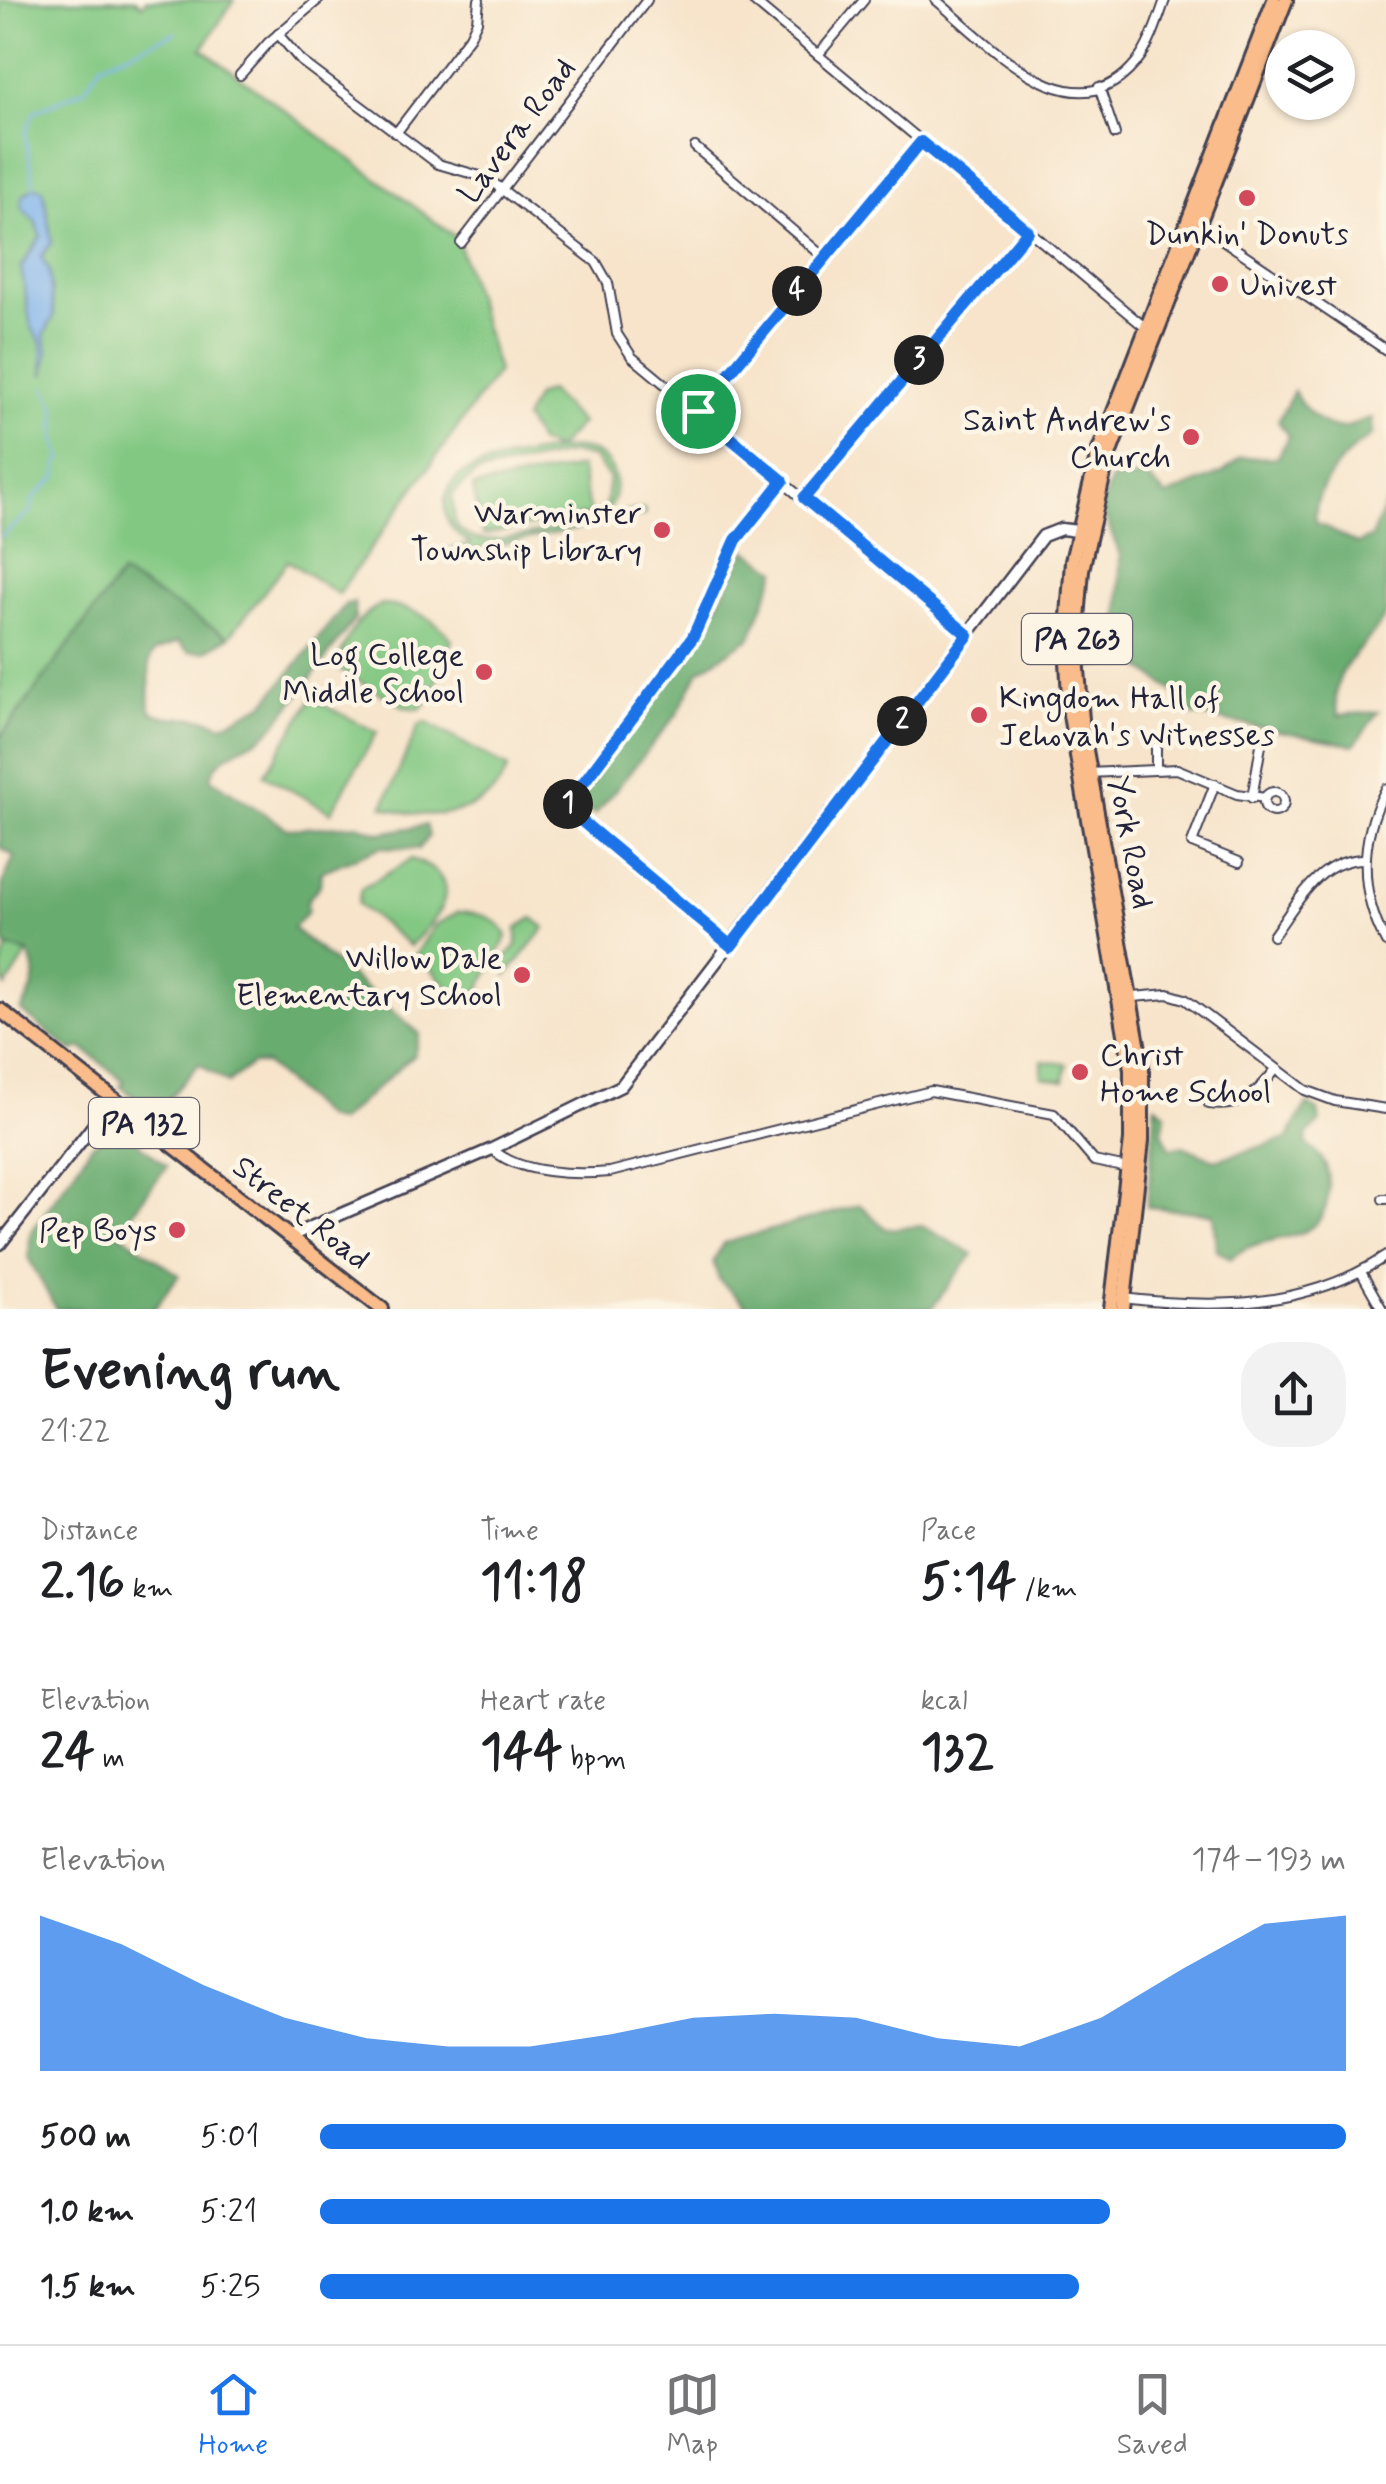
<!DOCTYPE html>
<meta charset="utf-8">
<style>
body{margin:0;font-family:Mynerve,sans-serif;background:#f2f2f2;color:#202124;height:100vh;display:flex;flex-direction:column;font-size:38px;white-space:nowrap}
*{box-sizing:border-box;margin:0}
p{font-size:32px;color:#757577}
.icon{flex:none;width:55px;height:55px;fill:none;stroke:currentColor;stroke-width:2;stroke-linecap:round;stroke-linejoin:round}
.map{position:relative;height:1309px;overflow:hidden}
.sheet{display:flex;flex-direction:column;background:#fff;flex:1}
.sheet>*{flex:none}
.controls{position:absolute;left:1265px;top:30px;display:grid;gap:20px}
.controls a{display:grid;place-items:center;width:90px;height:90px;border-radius:50%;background:#fff;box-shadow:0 2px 8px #0004;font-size:50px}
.pin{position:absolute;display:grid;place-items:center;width:85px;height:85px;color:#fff;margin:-42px;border:5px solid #fff;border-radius:50%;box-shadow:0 2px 10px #0007}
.km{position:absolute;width:50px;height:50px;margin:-25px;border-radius:50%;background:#222;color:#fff;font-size:28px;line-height:50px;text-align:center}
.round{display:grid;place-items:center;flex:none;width:105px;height:105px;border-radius:40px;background:#f2f2f2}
.headline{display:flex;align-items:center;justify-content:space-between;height:170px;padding:0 40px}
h1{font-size:55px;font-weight:700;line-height:75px}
.stats{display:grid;grid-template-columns:repeat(3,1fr);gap:15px;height:170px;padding:10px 40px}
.stats div{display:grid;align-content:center}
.stats b{font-size:50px;font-weight:700}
.stats small{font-size:28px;font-weight:400}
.stats p{font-size:28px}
.chart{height:280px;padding:20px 40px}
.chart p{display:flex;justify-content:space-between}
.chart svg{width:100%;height:180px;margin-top:10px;fill:#1a73e8;opacity:.7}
ul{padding:0 40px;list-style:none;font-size:32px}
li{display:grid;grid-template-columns:160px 120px 1fr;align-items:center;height:75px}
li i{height:25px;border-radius:12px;background:#1a73e8}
.tab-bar{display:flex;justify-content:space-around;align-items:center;height:140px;border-top:2px solid #e0e0e0;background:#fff;font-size:28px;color:#757577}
.tab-bar a{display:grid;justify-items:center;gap:5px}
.tab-bar .on{color:#1a73e8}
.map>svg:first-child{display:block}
.green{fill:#82c882;stroke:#52755e;stroke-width:2.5;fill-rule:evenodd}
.forest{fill:#69ac70;stroke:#466756;stroke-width:2.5}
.water{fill:#7fb3ed;stroke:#506a94;stroke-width:2.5}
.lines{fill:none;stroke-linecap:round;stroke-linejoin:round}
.stream{stroke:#7fb3ed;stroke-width:2.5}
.minor-casing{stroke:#423f51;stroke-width:12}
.tertiary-casing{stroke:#423f51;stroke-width:15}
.primary-casing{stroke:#423f51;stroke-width:18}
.trunk-casing{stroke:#423f51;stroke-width:18}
.minor{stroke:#fff;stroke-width:8}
.tertiary{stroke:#fff;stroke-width:10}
.primary{stroke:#f9bc8a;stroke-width:12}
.trunk{stroke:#f9bc8a;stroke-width:12}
.route-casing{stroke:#fff;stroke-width:20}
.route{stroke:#1a73e8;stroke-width:12}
.poi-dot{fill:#d1495b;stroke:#fcf5e5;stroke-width:4}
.labels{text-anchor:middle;stroke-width:9;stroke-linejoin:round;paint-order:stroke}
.shield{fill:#fcf5e5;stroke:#63616e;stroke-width:2.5}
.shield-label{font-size:30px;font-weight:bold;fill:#22223b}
.street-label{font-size:32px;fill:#22223b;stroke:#fcf5e5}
.poi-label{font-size:32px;fill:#22223b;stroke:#fcf5e5;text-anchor:end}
</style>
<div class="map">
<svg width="1386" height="1309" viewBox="0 0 1386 1309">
<rect width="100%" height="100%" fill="#fcf5e5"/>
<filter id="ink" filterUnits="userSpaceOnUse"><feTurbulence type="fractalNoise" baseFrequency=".01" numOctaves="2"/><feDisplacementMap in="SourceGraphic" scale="20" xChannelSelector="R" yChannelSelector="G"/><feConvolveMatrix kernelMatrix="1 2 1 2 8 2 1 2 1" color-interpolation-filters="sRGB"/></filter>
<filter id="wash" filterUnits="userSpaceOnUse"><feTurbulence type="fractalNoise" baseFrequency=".0048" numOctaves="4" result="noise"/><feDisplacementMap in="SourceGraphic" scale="40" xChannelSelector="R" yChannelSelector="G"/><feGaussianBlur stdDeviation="2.25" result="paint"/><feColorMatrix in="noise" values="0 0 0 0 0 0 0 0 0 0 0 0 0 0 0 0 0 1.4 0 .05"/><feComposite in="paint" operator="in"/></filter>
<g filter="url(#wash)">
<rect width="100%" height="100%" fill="#f7e4cb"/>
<!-- green -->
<g class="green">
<polygon points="0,0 135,0 142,5 146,0 234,0 202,49 457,238 498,371 338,594 288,561 229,637 121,574 0,738"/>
<polygon points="549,391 581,423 556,450 539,443 524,419 536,396"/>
<path d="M585,449C618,459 623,490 605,516L644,509L645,515L433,558V553L471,544C457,536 446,525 445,508C444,494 451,481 462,474C481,461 562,446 585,449ZM572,453L594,458L609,478L606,505C591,524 508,542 482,540C470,539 462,533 455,524L452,494L476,473Z"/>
<polygon points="580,467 590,514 483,535 473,487"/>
<path d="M381,605C407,605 438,619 452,640L430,699L420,709L405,707L338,669C341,644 357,615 381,605Z"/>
<polygon points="312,699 377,732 331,812 264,775"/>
<path d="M426,722L508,768C488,819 425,822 383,806L419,725Z"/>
<path d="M412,859C471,881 439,917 410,946L358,904L361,889Z"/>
<path d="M458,912C479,913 498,916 507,936L477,994L457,996L416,954L434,926Z"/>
<polygon points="533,918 545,928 507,975 502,961 517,945 517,928"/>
<path d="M9,947L28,953L6,987C0,973 0,961 9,947Z"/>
<polygon points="1042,1061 1067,1064 1064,1081 1042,1077"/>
</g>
<!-- forest -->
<g class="forest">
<path d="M1294,391C1302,408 1326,434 1347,427C1357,424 1362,420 1372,418L1373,435C1347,450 1311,489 1316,522L1357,544L1371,537L1386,503C1386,525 1386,597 1386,613C1372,647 1325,665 1338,715L1378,712L1354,745L1188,714L1180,696L1132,661L1086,668L1119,619L1120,555L1101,506L1111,480L1146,476L1166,496L1224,472L1240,458L1278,457L1288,436L1278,421Z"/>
<polygon points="746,550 777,570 751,637 699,671 677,714 595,815 574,803 709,621"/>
<path d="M121,574L229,637L205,651L189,652L178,642L154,652L149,662L150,711C174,724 198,711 222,725L265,703L346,604L354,603L355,619C338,640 279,726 263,736C248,746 214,755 211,779L288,829L358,825L380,833L426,825L429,836L419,849L381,847L321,872L320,885L307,901L308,911L293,928L420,1034L414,1055L338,1122L325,1118L266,1064H252L228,1083L199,1064L156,1114L120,1086L124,1081L82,1048L72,1051L21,1011C33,991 41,974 27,952L6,947L4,942L2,885L14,856L0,847V738Z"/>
<path d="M1307,1104L1318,1111L1320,1123L1307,1134V1145C1322,1155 1329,1166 1329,1185C1328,1254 1266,1226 1230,1259L1216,1249L1213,1214L1147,1207L1156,1105L1166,1113L1162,1132L1170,1148L1183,1146L1215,1160L1287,1139Z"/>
<polygon points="127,1134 167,1166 118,1232 179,1275 154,1309 56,1309 29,1259 30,1234 92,1145 106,1137"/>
<polygon points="860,1205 886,1229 922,1226 973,1254 931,1309 744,1309 746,1305 719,1280 713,1261 724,1243"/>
</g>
<!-- water -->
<polygon class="water" points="34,187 43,189 52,242 41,257 49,269 54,316 44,335 48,350 44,376 42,343 31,327 21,267 41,236 35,221 22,208 22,196"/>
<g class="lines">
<!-- stream -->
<g class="stream">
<polyline points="34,187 25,134 34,112 85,89 101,64 175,33"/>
<polyline points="2,536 32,510 33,498 57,477 57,465 62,459 55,438 56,409 45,387"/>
</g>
</g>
</g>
<g filter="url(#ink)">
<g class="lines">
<defs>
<g id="minor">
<polyline points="752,0 1147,329"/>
<path d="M936,0C988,43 1078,145 1141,56C1152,40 1158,19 1165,0"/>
<polyline points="278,34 301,61 438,164 487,178 596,262 608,283 617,334 632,357 967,635"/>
<polyline points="818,55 864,0"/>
<polyline points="240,75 269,42 318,0"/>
<polyline points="1099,87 1115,134"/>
<polyline points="396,133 470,36 477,21 479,0"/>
<polyline points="695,147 825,258"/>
<polyline points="1199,224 1386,350"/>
<polyline points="461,243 647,0"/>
<polyline points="698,411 921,142"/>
<polyline points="804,498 1028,231"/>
<polyline points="1156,767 1156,747"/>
<polyline points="1088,773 1177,769 1237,794 1265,798"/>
<polyline points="1215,784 1192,843 1239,862"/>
<path d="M1386,789C1359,839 1359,893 1386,942"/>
<circle cx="1274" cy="802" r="10"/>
<polyline points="1252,798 1261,745"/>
<path d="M1273,936C1298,902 1318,859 1365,859"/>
<polyline points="731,946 571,812 568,803 693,637 736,540 783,481"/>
<polyline points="1133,997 1168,994 1185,999 1305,1090 1335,1101 1386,1109"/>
<path d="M1209,1104C1243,1108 1256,1095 1276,1069"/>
<path d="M492,1149C519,1174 575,1175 610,1172L931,1091L1054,1114L1094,1161L1127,1168"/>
<polyline points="1383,1199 1386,1199"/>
<polyline points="1361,1272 1382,1309"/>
<path d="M1122,1298C1214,1309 1307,1309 1386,1256"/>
</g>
<g id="tertiary">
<polyline points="288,1237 492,1149 621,1086 1043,536 1061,529 1086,532"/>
<polyline points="0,1244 114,1099"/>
</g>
<polyline id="primary" points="0,1010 382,1309"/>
<g id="trunk">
<polyline points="1111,1309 1131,1140 1131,1069 1070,715 1066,644 1072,561 1098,453 1274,0"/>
<polyline points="1123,1309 1142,1141 1142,1066 1083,733 1076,644 1082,570 1107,460 1286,0"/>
</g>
</defs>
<!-- minor casing -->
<use href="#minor" class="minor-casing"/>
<!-- tertiary casing -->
<use href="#tertiary" class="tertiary-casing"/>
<!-- primary casing -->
<use href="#primary" class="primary-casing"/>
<!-- trunk casing -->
<use href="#trunk" class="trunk-casing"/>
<!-- minor -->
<use href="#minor" class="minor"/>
<!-- tertiary -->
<use href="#tertiary" class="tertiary"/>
<!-- primary -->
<use href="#primary" class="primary"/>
<!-- trunk -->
<use href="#trunk" class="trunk"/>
</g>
</g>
<g class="lines" filter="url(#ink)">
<defs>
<polygon id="route" points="921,142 1028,231 804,498 968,635 731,946 571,812 568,803 693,637 736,540 783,481 698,411"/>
</defs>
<!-- route casing -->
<use href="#route" class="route-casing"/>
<!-- route -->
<use href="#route" class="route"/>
</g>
<!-- markers -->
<g class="poi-dot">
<circle cx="1247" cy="198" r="10"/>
<circle cx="1220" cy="284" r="10"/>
<circle cx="1191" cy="437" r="10"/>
<circle cx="662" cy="530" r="10"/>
<circle cx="484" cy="672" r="10"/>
<circle cx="979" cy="715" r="10"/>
<circle cx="522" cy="975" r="10"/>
<circle cx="1080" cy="1072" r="10"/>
<circle cx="177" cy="1230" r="10"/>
</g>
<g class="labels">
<!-- shield labels -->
<g class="shield">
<rect x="1022" y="614" width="110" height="50" rx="8"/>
<rect x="89" y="1098" width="110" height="50" rx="8"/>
</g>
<g class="shield-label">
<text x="1077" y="649">PA 263</text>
<text x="144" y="1133">PA 132</text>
</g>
<!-- street labels -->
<g class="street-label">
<text transform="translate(516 130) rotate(-53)" y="11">Lavera Road</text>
<text transform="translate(1132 842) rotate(79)" y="11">York Road</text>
<text transform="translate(302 1212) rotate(38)" y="11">Street Road</text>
</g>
<!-- poi labels -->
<g class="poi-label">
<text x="1247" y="244" text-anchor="middle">Dunkin' Donuts</text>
<text x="1240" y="295" text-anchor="start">Univest</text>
<text x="1171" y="430">Saint Andrew's<tspan x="1171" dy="37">Church</tspan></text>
<text x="642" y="523">Warminster<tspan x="642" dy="37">Township Library</tspan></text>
<text x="464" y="665">Log College<tspan x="464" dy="37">Middle School</tspan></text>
<text x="999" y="708" text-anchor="start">Kingdom Hall of<tspan x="999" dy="37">Jehovah's Witnesses</tspan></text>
<text x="502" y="968">Willow Dale<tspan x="502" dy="37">Elementary School</tspan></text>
<text x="1100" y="1065" text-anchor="start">Christ<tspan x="1100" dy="37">Home School</tspan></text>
<text x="157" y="1241">Pep Boys</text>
</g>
</g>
</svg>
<div class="controls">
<a><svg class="icon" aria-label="layers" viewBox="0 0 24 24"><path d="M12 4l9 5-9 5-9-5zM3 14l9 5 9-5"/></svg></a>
</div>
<div class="pin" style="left:698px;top:411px;background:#1e9e55"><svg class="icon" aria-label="arrive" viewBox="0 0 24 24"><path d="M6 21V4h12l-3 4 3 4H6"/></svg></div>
<b class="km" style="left:568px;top:804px">1</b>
<b class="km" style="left:902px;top:721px">2</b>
<b class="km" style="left:919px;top:360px">3</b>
<b class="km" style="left:797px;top:291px">4</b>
</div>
<section class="sheet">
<div class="headline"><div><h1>Evening run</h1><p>21:22</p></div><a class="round"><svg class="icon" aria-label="share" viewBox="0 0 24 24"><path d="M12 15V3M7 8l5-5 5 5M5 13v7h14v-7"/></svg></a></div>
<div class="stats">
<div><p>Distance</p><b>2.16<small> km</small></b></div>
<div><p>Time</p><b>11:18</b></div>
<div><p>Pace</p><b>5:14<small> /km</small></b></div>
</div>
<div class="stats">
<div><p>Elevation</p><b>24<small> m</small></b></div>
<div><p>Heart rate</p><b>144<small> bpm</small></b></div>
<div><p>kcal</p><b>132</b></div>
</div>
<div class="chart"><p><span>Elevation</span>174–193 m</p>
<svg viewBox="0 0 160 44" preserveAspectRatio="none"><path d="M0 44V6L10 13L20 23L30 31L40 36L50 38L60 38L70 35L80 31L90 30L100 31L110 36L120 38L130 31L140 19L150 8L160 6V44z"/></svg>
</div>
<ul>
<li><b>500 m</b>5:01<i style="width:100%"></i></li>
<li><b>1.0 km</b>5:21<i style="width:77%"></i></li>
<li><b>1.5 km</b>5:25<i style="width:74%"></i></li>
</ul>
</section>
<nav class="tab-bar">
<a class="on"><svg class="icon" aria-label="home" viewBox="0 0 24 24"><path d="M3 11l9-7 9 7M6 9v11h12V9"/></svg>Home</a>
<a><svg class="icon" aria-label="map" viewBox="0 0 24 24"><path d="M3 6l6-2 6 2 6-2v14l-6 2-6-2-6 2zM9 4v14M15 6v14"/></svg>Map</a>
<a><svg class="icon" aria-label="saved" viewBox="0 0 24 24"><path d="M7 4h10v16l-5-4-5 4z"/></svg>Saved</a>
</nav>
